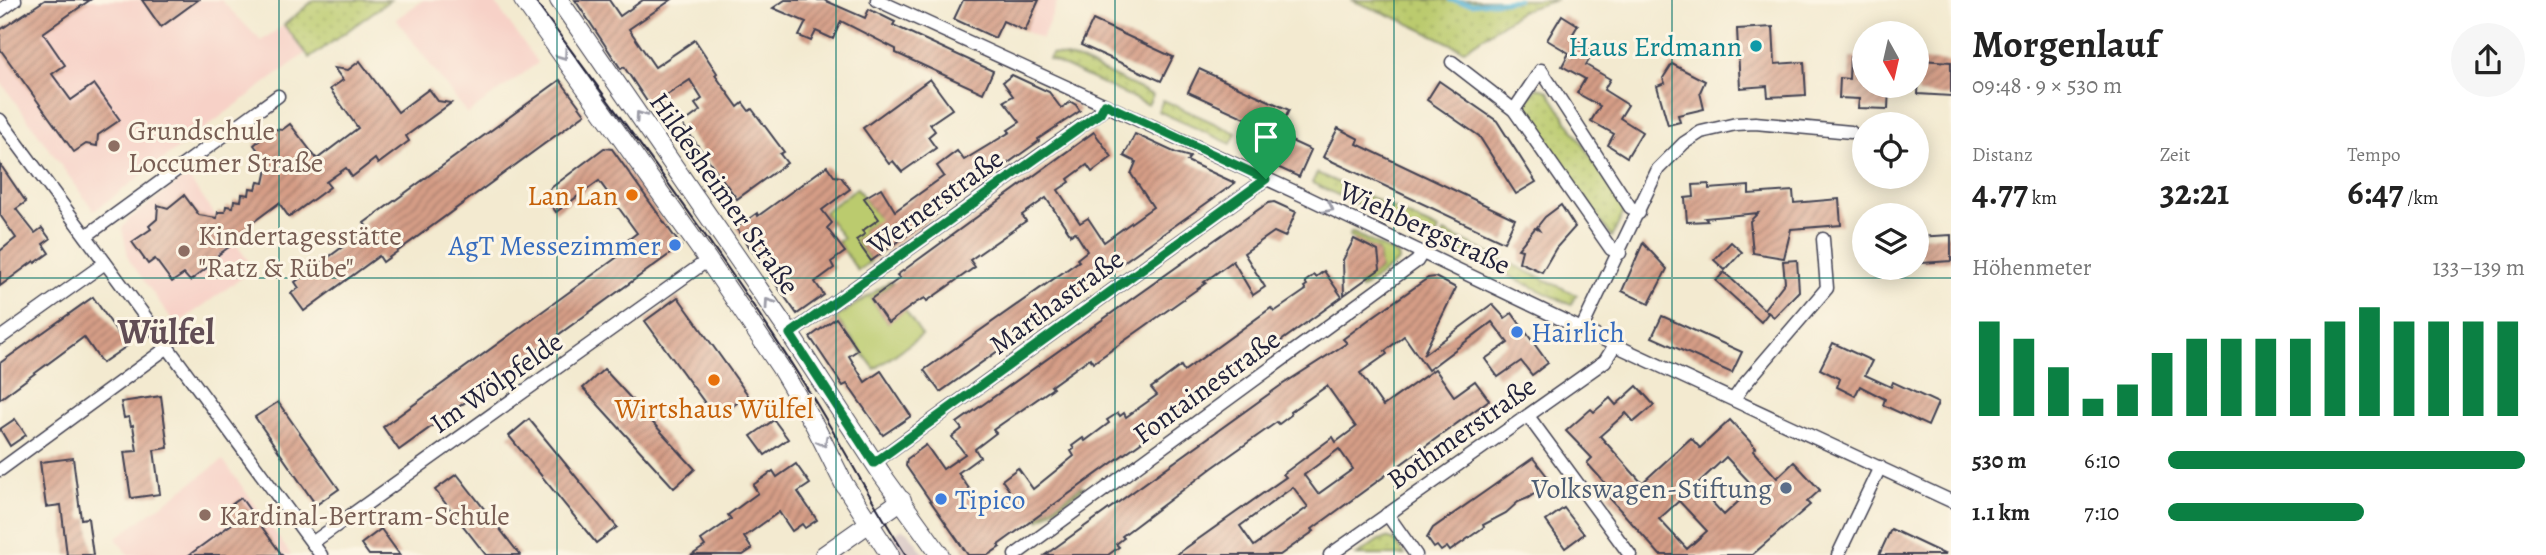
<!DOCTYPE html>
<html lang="de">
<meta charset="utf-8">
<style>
body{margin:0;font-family:Alegreya,serif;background:#f6f6f6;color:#222;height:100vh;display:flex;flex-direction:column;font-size:26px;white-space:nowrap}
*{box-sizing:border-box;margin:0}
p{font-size:23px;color:#767676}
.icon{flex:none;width:38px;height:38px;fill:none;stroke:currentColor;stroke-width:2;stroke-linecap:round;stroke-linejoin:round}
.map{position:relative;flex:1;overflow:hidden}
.sheet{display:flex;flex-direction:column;background:#fff;width:595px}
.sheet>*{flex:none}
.needle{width:46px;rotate:172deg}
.fabs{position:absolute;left:1852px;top:21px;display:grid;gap:14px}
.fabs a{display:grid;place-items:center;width:77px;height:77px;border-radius:50%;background:#fff;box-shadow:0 4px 18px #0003;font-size:35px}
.pin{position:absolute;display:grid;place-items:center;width:60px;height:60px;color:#fff;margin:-72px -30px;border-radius:50% 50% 50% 0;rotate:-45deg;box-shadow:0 0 7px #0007}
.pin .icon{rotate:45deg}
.round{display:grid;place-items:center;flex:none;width:74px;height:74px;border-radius:37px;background:#f6f6f6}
.summary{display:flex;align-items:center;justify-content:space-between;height:119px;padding:0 21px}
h1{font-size:38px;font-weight:700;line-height:52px}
.stats{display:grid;grid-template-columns:repeat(3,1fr);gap:10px;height:119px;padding:7px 21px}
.stats div{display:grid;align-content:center}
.stats b{font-size:35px;font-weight:700}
.stats small{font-size:19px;font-weight:400}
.stats p{font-size:19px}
.chart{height:196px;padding:14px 21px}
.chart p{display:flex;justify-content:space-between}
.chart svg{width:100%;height:126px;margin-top:7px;stroke:#0b8043;stroke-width:6}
ul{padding:0 21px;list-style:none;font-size:23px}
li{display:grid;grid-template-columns:112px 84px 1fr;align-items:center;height:52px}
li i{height:18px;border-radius:9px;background:#0b8043}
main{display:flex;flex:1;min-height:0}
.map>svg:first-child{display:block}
.built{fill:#f7d1c7}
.railway{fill:#d2bfc0}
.grass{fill:url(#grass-dots);stroke:#6e7654;stroke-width:2}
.garden{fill:#bbcb6e;stroke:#6e7654;stroke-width:2}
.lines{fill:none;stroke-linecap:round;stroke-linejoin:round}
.stream{stroke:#57b3d5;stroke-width:4.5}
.building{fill:url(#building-hatch);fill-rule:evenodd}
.street-casing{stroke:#414051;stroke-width:15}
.secondary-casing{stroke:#414051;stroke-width:20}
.street{stroke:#fff;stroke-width:12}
.secondary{stroke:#fff;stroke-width:18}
.tram{stroke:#22223b;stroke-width:2}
.oneway{stroke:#9c9ca7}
.route-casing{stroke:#fff;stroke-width:14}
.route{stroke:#0b8043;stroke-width:9}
.grid{fill:none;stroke:#0f766e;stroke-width:2;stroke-opacity:0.55}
.culture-dot{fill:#0f9aa8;stroke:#fcf5e5;stroke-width:2.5}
.education-dot{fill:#8d6e63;stroke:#fcf5e5;stroke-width:2.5}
.food-dot{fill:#e8710a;stroke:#fcf5e5;stroke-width:2.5}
.shop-dot{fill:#3f7fe0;stroke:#fcf5e5;stroke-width:2.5}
.service-dot{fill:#5c6f8a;stroke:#fcf5e5;stroke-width:2.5}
.labels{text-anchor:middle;stroke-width:6;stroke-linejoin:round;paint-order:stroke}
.culture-label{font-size:28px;fill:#0d838f;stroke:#fcf5e5;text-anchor:end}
.education-label{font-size:28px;fill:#785e54;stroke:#fcf5e5;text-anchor:start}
.street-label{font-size:28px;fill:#22223b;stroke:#fcf5e5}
.food-label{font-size:28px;fill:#c56008;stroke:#fcf5e5;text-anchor:end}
.shop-label{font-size:28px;fill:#366cbe;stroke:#fcf5e5;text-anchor:start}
.service-label{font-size:28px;fill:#4e5e75;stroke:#fcf5e5;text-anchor:end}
.district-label{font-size:35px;font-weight:bold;fill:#614d55;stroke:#fcf5e5}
</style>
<main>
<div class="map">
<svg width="1951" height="555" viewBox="0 0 1951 555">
<defs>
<pattern id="grass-dots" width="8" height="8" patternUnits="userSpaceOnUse" patternTransform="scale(1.75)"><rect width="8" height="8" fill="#bbcb6e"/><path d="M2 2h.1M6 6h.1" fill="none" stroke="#a0ae60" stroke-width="1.8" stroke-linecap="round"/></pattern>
<pattern id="building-hatch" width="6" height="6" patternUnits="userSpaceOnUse" patternTransform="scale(1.75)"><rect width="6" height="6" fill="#d59d86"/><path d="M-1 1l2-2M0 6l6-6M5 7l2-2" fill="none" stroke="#ac806f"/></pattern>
</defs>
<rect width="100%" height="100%" fill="#fcf5e5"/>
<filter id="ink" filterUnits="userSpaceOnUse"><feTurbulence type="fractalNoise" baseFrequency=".0143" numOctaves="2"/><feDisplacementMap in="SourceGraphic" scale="14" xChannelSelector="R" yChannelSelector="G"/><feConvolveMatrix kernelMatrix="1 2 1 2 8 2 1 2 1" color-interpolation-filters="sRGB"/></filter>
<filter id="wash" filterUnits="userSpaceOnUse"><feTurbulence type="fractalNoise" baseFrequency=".00686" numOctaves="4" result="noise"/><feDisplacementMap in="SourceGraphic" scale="28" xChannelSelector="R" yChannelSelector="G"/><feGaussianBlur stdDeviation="1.57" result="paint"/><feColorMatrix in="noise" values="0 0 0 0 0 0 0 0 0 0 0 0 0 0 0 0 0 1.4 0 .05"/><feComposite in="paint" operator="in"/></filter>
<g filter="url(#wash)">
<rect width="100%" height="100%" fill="#f3ead0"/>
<!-- built -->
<g class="built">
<polygon points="45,0 221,0 261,41 284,25 306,53 94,211 0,81 0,30"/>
<polygon points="423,0 493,0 538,63 467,114 396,19"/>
<polygon points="963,0 1058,0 1042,39 1003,21 995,38 954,19"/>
<polygon points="187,176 254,269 176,325 129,260 122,228 128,220"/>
<polygon points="223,460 291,555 128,555 116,538"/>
</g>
<!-- railway -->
<polygon class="railway" points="902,529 909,533 925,555 900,555 889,539"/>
<!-- grass -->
<g class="grass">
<polygon points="314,0 390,0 310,58 284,25"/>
<polygon points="1351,0 1557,0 1523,10 1464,50 1399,19"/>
<polygon points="1052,54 1079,60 1153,95 1148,105 1049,59"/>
<polygon points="1538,87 1548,91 1625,210 1612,237 1522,107"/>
<polygon points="1163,100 1236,133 1231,144 1158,111"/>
<polygon points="1317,173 1385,204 1380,215 1312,183"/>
<polygon points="1390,207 1439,230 1434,241 1385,218"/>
<polygon points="1444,232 1577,295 1571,305 1439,243"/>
<polygon points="1387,538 1395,541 1405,555 1357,555 1379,540"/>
</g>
<!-- garden -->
<g class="garden">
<polygon points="857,188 878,217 884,221 872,224 863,230 865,234 856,240 871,261 858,271 838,242 843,238 824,212"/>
<polygon points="1351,232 1398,255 1399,261 1361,289 1358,285 1380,269 1378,251 1349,237"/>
<polygon points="889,282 893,283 871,299 888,322 905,310 922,335 875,369 836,318"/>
<polygon points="1082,486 1084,488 1039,520 1037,518"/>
</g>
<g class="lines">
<!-- stream -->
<polyline class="stream" points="1450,0 1472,4 1518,0"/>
</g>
<g id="blocks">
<!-- building -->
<g class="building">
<polygon points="45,0 90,0 43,33 65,65 52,74 71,100 94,84 120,120 98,135 97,146 86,144 74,152 0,49 0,30"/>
<polygon points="142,0 198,0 161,27"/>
<polygon points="575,0 609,0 620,16 643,0 671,0 629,29 655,67 695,40 717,73 715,75 738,107 743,103 749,111 752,109 784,152 780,154 787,163 737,199 682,124 700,111 695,104 702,99 690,80 650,106 624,67 621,69"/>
<polygon points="785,0 824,0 865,18 869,9 895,22 893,25 993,71 983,93 896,53 896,49 841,21 833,39 816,31 811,41 799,36 806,22 773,8"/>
<polygon points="963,0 1039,0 1025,31 1003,21 995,38 954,19"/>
<polygon points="1562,15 1578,25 1571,37 1594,51 1586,65 1610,79 1604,90 1628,105 1620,118 1642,132 1627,157 1608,145 1614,134 1591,121 1600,106 1577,93 1585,79 1562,66 1569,53 1547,40"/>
<polygon points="1093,20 1173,57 1161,81 1081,45"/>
<polygon points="1773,27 1775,64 1804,62 1806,95 1768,97 1767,86 1740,88 1737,29"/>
<polygon points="1850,57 1864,57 1864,86 1889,86 1888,109 1858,108 1859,99 1839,98 1840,78 1849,79"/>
<polygon points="1920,60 1951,62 1951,96 1918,94"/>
<polygon points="360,61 398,112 429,89 438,101 451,103 406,136 409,141 378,164 375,159 352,177 346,168 326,182 330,187 289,217 279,203 248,226 247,234 218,255 217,260 190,281 184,274 172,282 155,259 148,264 132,242 151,229 149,226 157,219 158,205 168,208 184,195 199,215 217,218 218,212 225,212 226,206 233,207 234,200 241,201 242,194 249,195 250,188 256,189 258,182 264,183 268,164 254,145 266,135 267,128 282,130 290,124 317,159 358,128 330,89 343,80 334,68 348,70"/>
<polygon points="1672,64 1705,81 1700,92 1704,109 1678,115 1680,122 1668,125 1657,86 1665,83 1663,78"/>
<polygon points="1199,69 1289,110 1278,133 1188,92"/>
<polygon points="1012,75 1049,92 1061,108 1071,102 1076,105 1080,111 1038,139 1039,141 871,261 856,240 865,234 862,231 879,219 864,198 881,188 895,211 944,176 937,166 957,151 964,160 1010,132 1008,130 1020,122 1004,101 1013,96 1003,82"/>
<polygon points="930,79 952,109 930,124 935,131 928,137 936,148 902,172 893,161 889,164 863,128"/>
<polygon points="560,80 585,114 383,262 379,256 304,311 291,293 299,288 295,282 368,228 364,223"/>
<polygon points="1439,81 1497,121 1536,182 1516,194 1479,136 1427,100"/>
<polygon points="1338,128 1359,139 1357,144 1515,219 1504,242 1323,157"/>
<polygon points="1094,132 1112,157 1092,172 1087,165 1068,179 1070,182 1058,190 1080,223 1088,218 1104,242 1153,207 1131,174 1136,162 1124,156 1135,134 1176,153 1190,157 1187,161 1235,183 940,392 924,370 1079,261 1077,259 1087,251 1075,232 1071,235 1046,198 1022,215 1026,221 970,260 975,267 927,301 925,298 917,302 888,323 871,299 900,278 897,275"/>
<polygon points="1287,139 1311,150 1299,177 1275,166"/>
<polygon points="604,148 612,149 681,246 399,450 383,427 616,258 612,252 637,233 599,181 556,212 543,194"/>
<polygon points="0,164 26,202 16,209 35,233 42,228 50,239 43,244 49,253 35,263 34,261 0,286 0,251 16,238 0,215"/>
<polygon points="827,166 834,176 841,177 850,189 822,210 832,223 827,228 845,252 831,262 834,268 815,282 824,295 797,314 736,228 757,213 758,216"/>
<polygon points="1709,184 1709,189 1749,186 1749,194 1793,191 1794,203 1839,199 1841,225 1791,229 1784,258 1753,253 1750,221 1758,213 1705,218 1708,221 1687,222 1685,198 1694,197 1693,185"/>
<polygon points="1274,202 1296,212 1285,237 1274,232 1244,253 1265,287 1253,295 1233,261 1204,282 1206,283 1093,363 1090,358 1051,386 1053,388 993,430 996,433 975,449 980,457 958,473 983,508 1009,490 1002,480 1018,468 1033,489 1074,456 1071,451 1074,449 1072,446 1083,438 1085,441 1109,423 1107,420 1118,413 1120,416 1124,413 1126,417 1157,395 1151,388 1181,366 1184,371 1271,308 1274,312 1306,290 1304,287 1307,285 1305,282 1314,275 1316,277 1324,271 1342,297 998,545 1000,547 988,555 968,555 906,466 907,459 926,445 943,469 965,454 952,437 962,429 957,423 1216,239 1268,203"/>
<polygon points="1561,205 1575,227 1556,248 1542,272 1519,262 1522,250 1518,249 1535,228 1539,230 1537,227 1545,217"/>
<polygon points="1951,235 1951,261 1922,263 1922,255 1916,255 1916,237"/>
<polygon points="1354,239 1378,251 1380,269 1344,295 1343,260"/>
<polygon points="1731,242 1742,252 1725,270 1714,260"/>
<polygon points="1643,243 1667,269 1649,304 1622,291"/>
<polygon points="1797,260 1799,291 1774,317 1764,309 1785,282 1783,261"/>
<polygon points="1724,272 1768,313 1761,322 1716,281"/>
<path d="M1435,277L1456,288L1423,355L1492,304L1505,318L1512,313L1548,363L1532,375L1521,361L1498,377L1485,359L1508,343L1492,322L1428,370L1404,336L1385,351L1387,354L1360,373L1383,406L1435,369L1454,396L1475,381L1489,400L1312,529L1314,531L1280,555H1176L1286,477L1283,474L1333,437L1336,442L1356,427L1327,386L1290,412L1291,415L1279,424L1277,422L1212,468L1122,536L1124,538L1116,544L1119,547L1108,555H1045L1280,386L1347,343L1343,339L1371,318L1428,278ZM1339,449L1353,469L1318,494L1304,475ZM1293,487L1308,507L1254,546L1240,526Z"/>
<polygon points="93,297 127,346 102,363 84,337 0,399 0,363"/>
<polygon points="678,297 748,395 716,418 645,321"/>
<polygon points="1662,316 1742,352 1732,373 1652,337"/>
<polygon points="836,318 858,350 849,356 865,382 881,371 911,416 883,435 847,384 843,386 810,337"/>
<polygon points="1833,343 1872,361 1865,375 1891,387 1893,382 1938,403 1928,426 1883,405 1885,399 1860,386 1855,396 1837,387 1840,379 1820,369"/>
<polygon points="604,369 695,469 674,488 583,388"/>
<path d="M1637,386L1654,405L1634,422L1626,413L1600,436L1642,483L1691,438L1700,448L1730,420L1756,448L1753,451L1777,478L1794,462L1820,490L1807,502L1810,505L1752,555H1660L1607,495L1612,491L1587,463L1592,458L1566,431L1591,409L1594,412L1610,398L1616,405ZM1726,457L1754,487L1724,515L1696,485ZM1679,501L1707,531L1687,549L1659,519Z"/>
<polygon points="161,396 168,448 154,450 160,494 131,498 124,452 137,451 133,425 131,426 129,417 124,418 121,402"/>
<polygon points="278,402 339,489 316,505 255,417"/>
<polygon points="15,419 26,435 10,446 0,429"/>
<polygon points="529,419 617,527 596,543 509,436"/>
<polygon points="774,420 788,439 765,455 751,436"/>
<polygon points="73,458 81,519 88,518 93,555 67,555 61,505 46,507 40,462"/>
<polygon points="1533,458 1547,476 1547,485 1528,498 1518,502 1506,513 1483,525 1484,527 1450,551 1447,547 1441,551 1437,546 1434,548 1427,538 1433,528"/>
<polygon points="796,464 810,484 798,492 817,520 805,528 802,524 792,531 779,512 744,537 752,549 743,555 692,555 705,546 701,540 731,519 728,515 758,493 753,485 773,471 777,477"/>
<polygon points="457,474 520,555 486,555 435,490"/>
<polygon points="241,498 282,555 189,555 233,523 224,510"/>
<polygon points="1564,508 1584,534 1565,548 1546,521"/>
<polygon points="381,529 400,555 369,555 361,544"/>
<polygon points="1891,529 1946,555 1879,555"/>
</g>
</g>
</g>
<g filter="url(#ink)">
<use href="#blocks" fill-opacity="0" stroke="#414051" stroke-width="2"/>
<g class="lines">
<defs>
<g id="street">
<polyline points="877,0 1304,196 1615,345 1951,501"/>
<polyline points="0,11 15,0"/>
<polyline points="1452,62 1514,110 1611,249 1620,253"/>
<polyline points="1514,110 1541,70 1630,207 1639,213"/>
<polyline points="0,120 321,555"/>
<polyline points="86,236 278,96"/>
<polyline points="1582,328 1658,169 1684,143 1701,132 1736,124 1755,123 1851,132"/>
<polyline points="790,334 1099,113 1105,105"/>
<polyline points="0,338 105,263"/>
<polyline points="1734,399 1743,386 1827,288 1823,239"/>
<polyline points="1528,416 1630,555"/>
<polyline points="875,462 1266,179"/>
<polyline points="0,470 168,347"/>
<polyline points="1387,514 1416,555"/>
<polyline points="312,543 708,260"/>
<polyline points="1015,555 1417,261 1422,253"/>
<polyline points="1330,555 1605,361 1615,345"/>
<polyline points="1838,555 1880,467"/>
</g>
<g id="secondary">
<polyline points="523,0 708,260 780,367 815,426 844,484 890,555"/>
<polyline points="559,0 790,334 883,476 940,555"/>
<polyline points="824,555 902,500"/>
</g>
</defs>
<!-- street casing -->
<use href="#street" class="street-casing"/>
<!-- secondary casing -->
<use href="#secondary" class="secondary-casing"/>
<!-- street -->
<use href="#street" class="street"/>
<!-- secondary -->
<use href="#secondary" class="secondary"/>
<!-- tram -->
<path class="tram" d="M534,0C626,125 720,250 803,382C839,438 869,498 906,555"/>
</g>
<!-- one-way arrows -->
<defs><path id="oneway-chevron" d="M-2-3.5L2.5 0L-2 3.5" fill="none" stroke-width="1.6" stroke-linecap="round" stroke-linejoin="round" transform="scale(1.75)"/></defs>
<g class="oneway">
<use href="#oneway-chevron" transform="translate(563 55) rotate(54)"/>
<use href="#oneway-chevron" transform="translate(640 116) rotate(-125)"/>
<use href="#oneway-chevron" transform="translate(1329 208) rotate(26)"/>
<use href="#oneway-chevron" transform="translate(769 303) rotate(-125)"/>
<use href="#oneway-chevron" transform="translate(823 442) rotate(63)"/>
</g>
</g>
<g class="lines" filter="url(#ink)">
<defs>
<polygon id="route" points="1105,104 1266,179 874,463 790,334 1100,113"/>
</defs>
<!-- route casing -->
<use href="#route" class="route-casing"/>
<!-- route -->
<use href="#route" class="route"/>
</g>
<!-- grid -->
<path class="grid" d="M279,0V555M557,0V555M836,0V555M1115,0V555M1394,0V555M1672,0V555M0,278H1951"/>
<!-- markers -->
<circle class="culture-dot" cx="1756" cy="46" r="7"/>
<g class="education-dot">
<circle cx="114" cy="146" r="7"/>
<circle cx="184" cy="251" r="7"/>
<circle cx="205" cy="515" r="7"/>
</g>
<g class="food-dot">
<circle cx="632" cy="195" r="7"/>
<circle cx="714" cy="380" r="7"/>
</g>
<g class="shop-dot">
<circle cx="675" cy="245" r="7"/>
<circle cx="1517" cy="332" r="7"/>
<circle cx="941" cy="499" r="7"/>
</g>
<circle class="service-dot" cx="1786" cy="488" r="7"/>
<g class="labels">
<!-- culture labels -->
<g class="culture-label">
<text x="1742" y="56">Haus Erdmann</text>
</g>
<!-- education labels -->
<g class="education-label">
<text x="128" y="140">Grundschule<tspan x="128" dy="32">Loccumer Straße</tspan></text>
<text x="198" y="245">Kindertagesstätte<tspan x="198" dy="32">"Ratz &amp; Rübe"</tspan></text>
<text x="219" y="525">Kardinal-Bertram-Schule</text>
</g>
<!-- street labels -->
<g class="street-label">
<text transform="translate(725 193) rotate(55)" y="10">Hildesheimer Straße</text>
<text transform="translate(935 201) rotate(-36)" y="10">Wernerstraße</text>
<text transform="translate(1425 227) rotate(25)" y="10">Wiehbergstraße</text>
<text transform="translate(1056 301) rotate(-36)" y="10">Marthastraße</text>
<text transform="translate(496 382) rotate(-35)" y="10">Im Wölpfelde</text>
<text transform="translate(1206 386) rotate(-36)" y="10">Fontainestraße</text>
<text transform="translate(1461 432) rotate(-35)" y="10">Bothmerstraße</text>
</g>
<!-- food labels -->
<g class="food-label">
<text x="618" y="205">Lan Lan</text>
<text x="714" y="418" text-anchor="middle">Wirtshaus Wülfel</text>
</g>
<!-- shop labels -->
<g class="shop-label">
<text x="661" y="255" text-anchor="end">AgT Messezimmer</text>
<text x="1531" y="342">Hairlich</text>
<text x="955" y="509">Tipico</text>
</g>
<!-- service labels -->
<g class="service-label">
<text x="1772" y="498">Volkswagen-Stiftung</text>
</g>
<!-- district labels -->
<g class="district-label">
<text x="166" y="344">Wülfel</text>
</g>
</g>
</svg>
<div class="fabs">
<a><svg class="needle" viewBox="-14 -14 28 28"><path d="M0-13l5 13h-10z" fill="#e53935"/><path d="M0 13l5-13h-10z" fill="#767676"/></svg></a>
<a><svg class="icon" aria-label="locate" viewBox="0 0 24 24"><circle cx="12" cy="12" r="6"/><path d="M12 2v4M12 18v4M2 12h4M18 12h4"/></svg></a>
<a><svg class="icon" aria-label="layers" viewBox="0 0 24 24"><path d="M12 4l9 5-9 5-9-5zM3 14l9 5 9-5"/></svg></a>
</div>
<div class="pin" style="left:1266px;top:179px;background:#1e9e55"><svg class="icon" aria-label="arrive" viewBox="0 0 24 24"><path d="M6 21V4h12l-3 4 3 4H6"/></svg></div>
</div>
<section class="sheet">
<div class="summary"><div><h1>Morgenlauf</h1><p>09:48 · 9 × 530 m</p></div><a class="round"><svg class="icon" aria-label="share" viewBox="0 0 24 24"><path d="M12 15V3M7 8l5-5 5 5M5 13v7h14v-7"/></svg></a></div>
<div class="stats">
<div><p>Distanz</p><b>4.77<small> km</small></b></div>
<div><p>Zeit</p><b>32:21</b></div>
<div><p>Tempo</p><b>6:47<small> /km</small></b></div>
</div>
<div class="chart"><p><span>Höhenmeter</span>133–139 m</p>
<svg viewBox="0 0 160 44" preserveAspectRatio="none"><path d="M5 44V11M15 44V17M25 44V27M35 44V38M45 44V33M55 44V22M65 44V17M75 44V17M85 44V17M95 44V17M105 44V11M115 44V6M125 44V11M135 44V11M145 44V11M155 44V11"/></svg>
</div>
<ul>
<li><b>530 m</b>6:10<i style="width:100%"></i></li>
<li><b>1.1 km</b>7:10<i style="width:55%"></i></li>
</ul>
</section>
</main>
